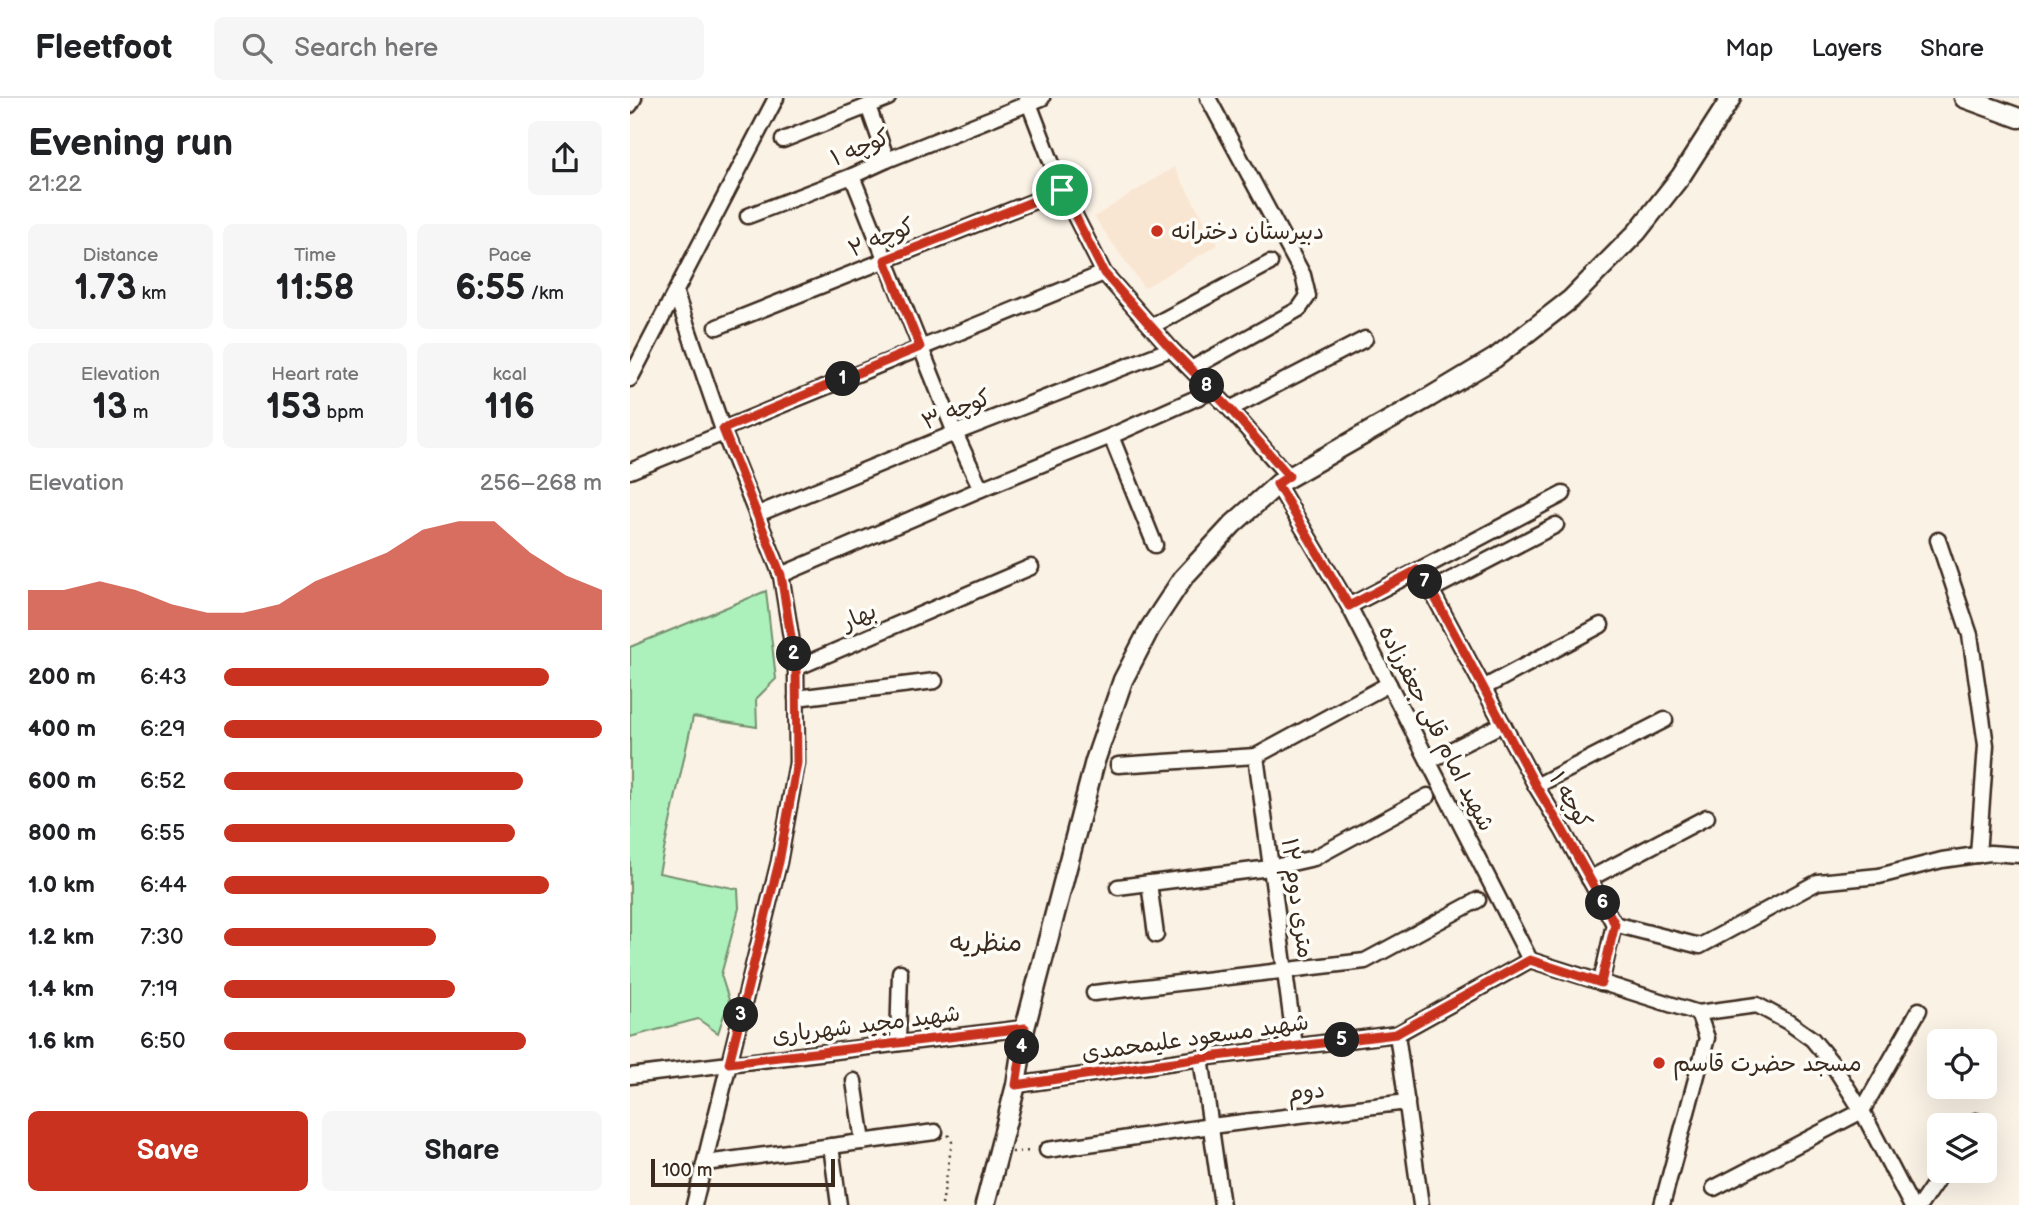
<!DOCTYPE html>
<meta charset="utf-8">
<style>
body{margin:0;font-family:"Balsamiq Sans","Playpen Sans Arabic",sans-serif;background:#f6f6f6;color:#202124;height:100vh;display:flex;flex-direction:column;font-size:26px;white-space:nowrap}
*{box-sizing:border-box;margin:0}
p{font-size:23px;color:#757577}
.icon{flex:none;width:38px;height:38px;fill:none;stroke:currentColor;stroke-width:2;stroke-linecap:round;stroke-linejoin:round}
.map{position:relative;flex:1;overflow:hidden}
.details{display:flex;flex-direction:column;background:#fff;width:630px}
.details>*{flex:none}
.controls{position:absolute;left:1297px;top:931px;display:grid;gap:14px}
.controls a{display:grid;place-items:center;width:70px;height:70px;border-radius:10px;background:#fff;box-shadow:0 7px 28px #0002;font-size:35px}
.scale{position:absolute;left:21px;bottom:18px;width:184px;box-sizing:border-box;padding-left:7px;border:4px solid #3b2a1e;border-top:0;font-size:19px;line-height:24px;white-space:nowrap;color:#3b2a1e;-webkit-text-stroke:5px #fdfcf7;paint-order:stroke}
.pin{position:absolute;display:grid;place-items:center;width:60px;height:60px;color:#fff;margin:-30px;border:4px solid #fff;border-radius:50%;box-shadow:0 2px 7px #0007}
.km{position:absolute;width:35px;height:35px;margin:-18px;border-radius:50%;background:#222;color:#fff;font-size:19px;line-height:35px;text-align:center}
.round{display:grid;place-items:center;flex:none;width:74px;height:74px;border-radius:10px;background:#f6f6f6}
.headline{display:flex;align-items:center;justify-content:space-between;height:119px;padding:0 28px}
h1{font-size:38px;font-weight:600;line-height:52px}
.metrics{display:grid;grid-template-columns:repeat(3,1fr);gap:10px;height:119px;padding:7px 28px}
.metrics div{display:grid;align-content:center;border-radius:10px;background:#f6f6f6;text-align:center}
.metrics b{font-size:35px;font-weight:600}
.metrics small{font-size:19px;font-weight:400}
.metrics p{font-size:19px}
.chart{height:196px;padding:14px 28px}
.chart p{display:flex;justify-content:space-between}
.chart svg{width:100%;height:126px;margin-top:7px;fill:#c8321e;opacity:.7}
.button{display:flex;gap:14px;margin-top:auto;padding:14px 28px}
.button a{flex:1;height:80px;border-radius:10px;background:#c8321e;color:#fff;font-size:28px;font-weight:600;line-height:80px;text-align:center}
.button a+a{background:#f6f6f6;color:#202124}
ul{padding:0 28px;list-style:none;font-size:23px}
li{display:grid;grid-template-columns:112px 84px 1fr;align-items:center;height:52px}
li i{height:18px;border-radius:9px;background:#c8321e}
header{display:flex;align-items:center;gap:42px;box-sizing:border-box;height:98px;padding:0 35px;background:#fff;border-bottom:2px solid #e0e0e0}
header strong{font-size:33px}
nav{display:flex;gap:38px;margin-inline-start:auto;font-size:24px}
.search{width:490px;height:63px;background:#f6f6f6;display:flex;align-items:center;gap:18px;box-sizing:border-box;padding:0 24px;border-radius:10px;color:#757577;font-size:26px}
main{display:flex;flex:1;min-height:0}
.map>svg:first-child{display:block}
.built{fill:#f9e6d2}
.green{fill:#acf1bc;stroke:#748e6d;stroke-width:2}
.lines{fill:none;stroke-linecap:round;stroke-linejoin:round}
.minor-casing{stroke:#3b2a1e;stroke-width:19}
.major-casing{stroke:#3b2a1e;stroke-width:23}
.path{stroke:#3b2a1e;stroke-width:2.5;stroke-dasharray:2 5;stroke-linecap:butt}
.minor{stroke:#fdfcf7;stroke-width:14}
.major{stroke:#fdfcf7;stroke-width:18}
.route-casing{stroke:#fff;stroke-width:14}
.route{stroke:#c8321e;stroke-width:9}
.poi-dot{fill:#c8321e;stroke:#fdfcf7;stroke-width:2.5}
.labels{text-anchor:middle;stroke-width:7;stroke-linejoin:round;paint-order:stroke}
.street-label{font-size:23px;fill:#3b2a1e;stroke:#fdfcf7}
.poi-label{font-size:23px;fill:#3b2a1e;stroke:#fdfcf7;text-anchor:start}
.quarter-label{font-size:26px;fill:#3b2a1e;stroke:#fdfcf7}
</style>
<header>
<strong>Fleetfoot</strong>
<div class="search"><svg class="icon" aria-label="search" viewBox="0 0 24 24"><circle cx="10" cy="10" r="6"/><path d="M15 15l6 6"/></svg>Search here</div>
<nav><a>Map</a><a>Layers</a><a>Share</a></nav>
</header>
<main>
<section class="details">
<div class="headline"><div><h1>Evening run</h1><p>21:22</p></div><a class="round"><svg class="icon" aria-label="share" viewBox="0 0 24 24"><path d="M12 15V3M7 8l5-5 5 5M5 13v7h14v-7"/></svg></a></div>
<div class="metrics">
<div><p>Distance</p><b>1.73<small> km</small></b></div>
<div><p>Time</p><b>11:58</b></div>
<div><p>Pace</p><b>6:55<small> /km</small></b></div>
</div>
<div class="metrics">
<div><p>Elevation</p><b>13<small> m</small></b></div>
<div><p>Heart rate</p><b>153<small> bpm</small></b></div>
<div><p>kcal</p><b>116</b></div>
</div>
<div class="chart"><p><span>Elevation</span>256–268 m</p>
<svg viewBox="0 0 160 44" preserveAspectRatio="none"><path d="M0 44V30L10 30L20 27L30 30L40 35L50 38L60 38L70 35L80 27L90 22L100 17L110 9L120 6L130 6L140 17L150 25L160 30V44z"/></svg>
</div>
<ul>
<li><b>200 m</b>6:43<i style="width:86%"></i></li>
<li><b>400 m</b>6:29<i style="width:100%"></i></li>
<li><b>600 m</b>6:52<i style="width:79%"></i></li>
<li><b>800 m</b>6:55<i style="width:77%"></i></li>
<li><b>1.0 km</b>6:44<i style="width:86%"></i></li>
<li><b>1.2 km</b>7:30<i style="width:56%"></i></li>
<li><b>1.4 km</b>7:19<i style="width:61%"></i></li>
<li><b>1.6 km</b>6:50<i style="width:80%"></i></li>
</ul>
<div class="button"><a>Save</a><a>Share</a></div>
</section>
<div class="map">
<svg width="1389" height="1107" viewBox="0 0 1389 1107">
<rect width="100%" height="100%" fill="#fbf2e6"/>
<filter id="ink" filterUnits="userSpaceOnUse"><feTurbulence type="fractalNoise" baseFrequency=".0143" numOctaves="2"/><feDisplacementMap in="SourceGraphic" scale="14" xChannelSelector="R" yChannelSelector="G"/><feConvolveMatrix kernelMatrix="1 2 1 2 8 2 1 2 1" color-interpolation-filters="sRGB"/></filter>
<g filter="url(#ink)">
<!-- built -->
<polygon class="built" points="544,69 588,147 514,190 464,119"/>
<!-- green -->
<polygon class="green" points="136,493 146,581 126,601 127,629 63,619 29,775 108,791 109,810 91,877 99,902 88,935 68,921 0,939 0,549"/>
<g class="lines">
<defs>
<g id="minor">
<polyline points="397,0 432,92 474,175 541,251 600,311 658,378"/>
<polyline points="0,7 4,0"/>
<polyline points="238,8 257,62"/>
<polyline points="153,42 258,0"/>
<polyline points="222,78 325,335 351,391"/>
<polyline points="118,118 222,78 257,62 412,0"/>
<polyline points="46,196 94,335 151,477 166,570 167,665 149,764 64,1107"/>
<polyline points="522,228 640,165"/>
<polyline points="87,229 432,92"/>
<polyline points="561,271 669,211 678,198 673,177 578,0"/>
<polyline points="0,281 146,0"/>
<polyline points="600,311 735,241"/>
<polyline points="93,331 474,175"/>
<polyline points="481,338 525,447"/>
<polyline points="0,373 94,335"/>
<polyline points="647,386 719,508 900,862"/>
<polyline points="128,416 325,335 541,251"/>
<polyline points="1308,442 1340,537 1356,647 1348,757"/>
<polyline points="787,473 933,396"/>
<polyline points="151,477 351,391 481,338 582,293"/>
<polyline points="801,492 926,427"/>
<polyline points="719,508 787,473 801,492 906,688 932,731 984,826 1070,848 1188,784 1249,778 1312,762 1360,755 1389,757"/>
<polyline points="166,570 401,469"/>
<polyline points="853,590 971,527"/>
<polyline points="166,600 305,583"/>
<polyline points="626,658 665,948"/>
<polyline points="799,663 873,626"/>
<polyline points="488,667 626,658 759,586"/>
<polyline points="906,688 1035,622"/>
<polyline points="959,781 1077,719"/>
<polyline points="519,785 526,837"/>
<polyline points="488,789 640,770 684,760 798,698"/>
<polyline points="900,862 1068,915 1127,907 1158,924 1182,941 1201,964 1232,1013 1281,1107"/>
<polyline points="971,885 984,826"/>
<polyline points="464,895 735,863 848,802"/>
<polyline points="767,936 791,1107"/>
<polyline points="268,945 270,874"/>
<polyline points="571,960 592,1107"/>
<polyline points="0,978 395,930"/>
<polyline points="224,983 233,1044"/>
<polyline points="386,987 571,960 767,936 900,862"/>
<polyline points="1343,1027 1346,1023"/>
<polyline points="201,1048 209,1107"/>
<polyline points="417,1052 581,1028 777,1004"/>
<polyline points="76,1065 305,1034"/>
<polyline points="1084,1090 1232,1013 1289,912"/>
<polyline points="1032,1107 1077,940 1068,915"/>
<polyline points="1290,1107 1313,1073"/>
</g>
<g id="major">
<polyline points="1334,0 1389,20"/>
<polyline points="355,1107 386,987 395,930 465,663 493,582 520,530 553,480 603,426 649,385 800,299 865,260 941,201 1007,134 1051,78 1101,0"/>
</g>
</defs>
<!-- minor casing -->
<use href="#minor" class="minor-casing"/>
<!-- major casing -->
<use href="#major" class="major-casing"/>
<!-- path -->
<g class="path">
<polyline points="382,1054 403,1053"/>
<polyline points="312,1107 322,1044 318,1036"/>
</g>
<!-- minor -->
<use href="#minor" class="minor"/>
<!-- major -->
<use href="#major" class="major"/>
</g>
</g>
<g class="lines" filter="url(#ink)">
<defs>
<polygon id="route" points="432,92 474,175 541,251 600,311 659,378 647,386 719,508 787,472 801,492 906,688 932,731 985,826 971,885 900,862 766,936 571,960 386,987 395,930 99,965 149,764 167,665 166,570 151,477 93,331 290,249 255,162"/>
</defs>
<!-- route casing -->
<use href="#route" class="route-casing"/>
<!-- route -->
<use href="#route" class="route"/>
</g>
<!-- markers -->
<g class="poi-dot">
<circle cx="527" cy="133" r="7"/>
<circle cx="1029" cy="965" r="7"/>
</g>
<g class="labels">
<!-- street labels -->
<g class="street-label">
<text transform="translate(230 49) rotate(-23)" y="8">کوچه ۱</text>
<text transform="translate(251 139) rotate(-22)" y="8">کوچه ۲</text>
<text transform="translate(326 311) rotate(-22)" y="8">کوچه ۳</text>
<text transform="translate(229 518) rotate(-24)" y="8">بهار</text>
<text transform="translate(807 630) rotate(63)" y="8">شهید امام قلی جعفرزاده</text>
<text transform="translate(941 702) rotate(60)" y="8">کوچه ۱</text>
<text transform="translate(668 800) rotate(82)" y="8">۱۲ متری دوم</text>
<text transform="translate(236 926) rotate(-7)" y="8">شهید مجید شهریاری</text>
<text transform="translate(565 939) rotate(-8)" y="8">شهید مسعود علیمحمدی</text>
<text transform="translate(676 993) rotate(-7)" y="8">دوم</text>
</g>
<!-- poi labels -->
<g class="poi-label">
<text x="541" y="141">دبیرستان دخترانه</text>
<text x="1043" y="973">مسجد حضرت قاسم</text>
</g>
<!-- quarter labels -->
<g class="quarter-label">
<text x="356" y="853">منظریه</text>
</g>
</g>
</svg>
<div class="controls">
<a><svg class="icon" aria-label="locate" viewBox="0 0 24 24"><circle cx="12" cy="12" r="6"/><path d="M12 2v4M12 18v4M2 12h4M18 12h4"/></svg></a>
<a><svg class="icon" aria-label="layers" viewBox="0 0 24 24"><path d="M12 4l9 5-9 5-9-5zM3 14l9 5 9-5"/></svg></a>
</div>
<div class="scale">100 m</div>
<div class="pin" style="left:432px;top:92px;background:#1e9e55"><svg class="icon" aria-label="arrive" viewBox="0 0 24 24"><path d="M6 21V4h12l-3 4 3 4H6"/></svg></div>
<b class="km" style="left:213px;top:281px">1</b>
<b class="km" style="left:164px;top:556px">2</b>
<b class="km" style="left:111px;top:917px">3</b>
<b class="km" style="left:392px;top:949px">4</b>
<b class="km" style="left:712px;top:942px">5</b>
<b class="km" style="left:973px;top:805px">6</b>
<b class="km" style="left:795px;top:484px">7</b>
<b class="km" style="left:577px;top:288px">8</b>
</div>
</main>
